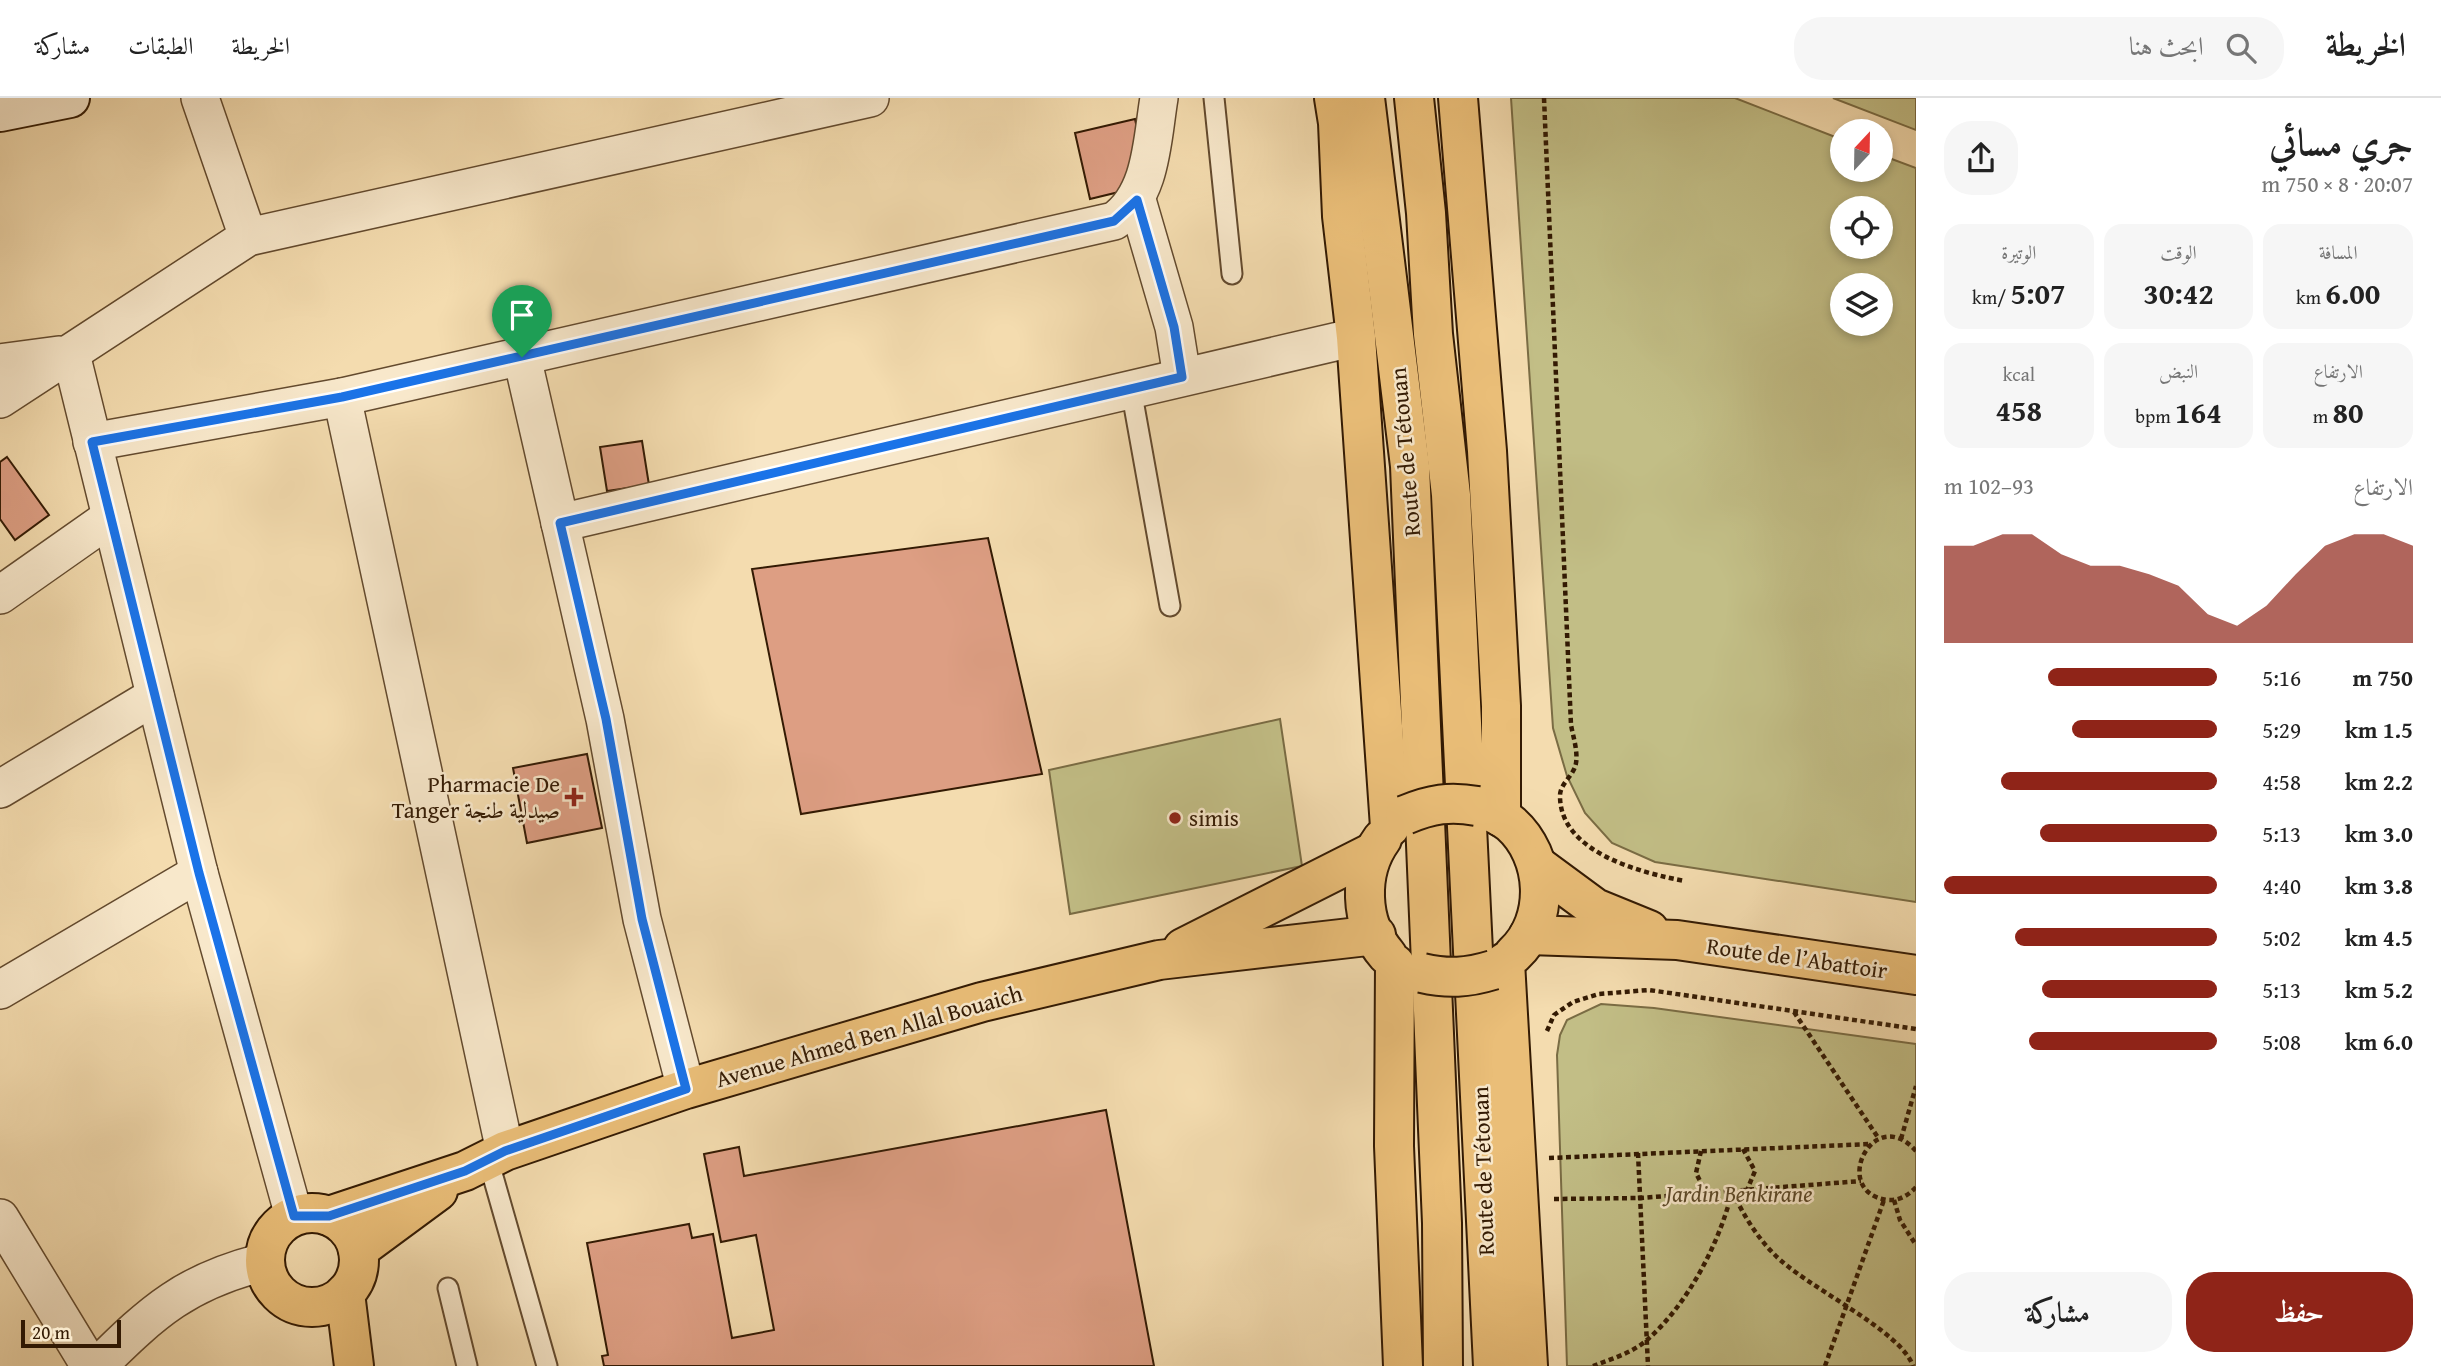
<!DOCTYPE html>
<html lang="ar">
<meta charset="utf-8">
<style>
body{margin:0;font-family:"Gentium Book Plus",Amiri,serif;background:#f6f6f6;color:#222;direction:rtl;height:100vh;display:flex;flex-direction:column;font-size:26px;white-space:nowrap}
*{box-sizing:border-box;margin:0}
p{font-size:23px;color:#767676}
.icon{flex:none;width:38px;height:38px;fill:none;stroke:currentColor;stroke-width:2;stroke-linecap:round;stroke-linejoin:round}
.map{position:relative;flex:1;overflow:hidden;direction:ltr}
.panel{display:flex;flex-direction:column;background:#fff;width:525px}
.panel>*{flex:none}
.needle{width:46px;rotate:22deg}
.fabs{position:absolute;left:1830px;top:21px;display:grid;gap:14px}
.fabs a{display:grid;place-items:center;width:63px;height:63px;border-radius:50%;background:#fff;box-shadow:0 4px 10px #0003;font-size:35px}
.scale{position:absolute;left:21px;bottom:18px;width:100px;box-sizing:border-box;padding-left:7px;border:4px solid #331a03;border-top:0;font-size:19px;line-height:24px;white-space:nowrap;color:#331a03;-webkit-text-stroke:5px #f8e8cb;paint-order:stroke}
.pin{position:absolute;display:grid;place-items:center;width:60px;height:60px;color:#fff;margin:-72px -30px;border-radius:50% 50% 50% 0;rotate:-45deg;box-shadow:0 0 7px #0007}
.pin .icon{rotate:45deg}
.round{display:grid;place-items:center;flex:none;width:74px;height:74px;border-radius:28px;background:#f6f6f6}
.summary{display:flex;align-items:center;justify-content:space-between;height:119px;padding:0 28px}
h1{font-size:38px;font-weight:700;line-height:52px}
.figures{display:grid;grid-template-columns:repeat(3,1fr);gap:10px;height:119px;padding:7px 28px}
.figures div{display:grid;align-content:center;border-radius:18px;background:#f6f6f6;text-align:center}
.figures b{font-size:30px;font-weight:700}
.figures small{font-size:19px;font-weight:400}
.figures p{font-size:19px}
.chart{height:196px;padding:14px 28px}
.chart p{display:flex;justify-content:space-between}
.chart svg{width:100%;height:126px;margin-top:7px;fill:#8f2418;opacity:.7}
.button{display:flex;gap:14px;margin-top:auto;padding:14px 28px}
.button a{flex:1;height:80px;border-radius:28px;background:#8f2418;color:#fff;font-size:28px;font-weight:700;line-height:80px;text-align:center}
.button a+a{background:#f6f6f6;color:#222}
ul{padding:0 28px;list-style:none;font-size:23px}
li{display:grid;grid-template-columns:112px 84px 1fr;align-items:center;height:52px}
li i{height:18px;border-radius:9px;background:#8f2418}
header{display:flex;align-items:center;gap:42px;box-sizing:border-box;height:98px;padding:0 35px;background:#fff;border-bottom:2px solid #e0e0e0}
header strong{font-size:33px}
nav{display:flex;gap:38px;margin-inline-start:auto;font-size:24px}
.search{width:490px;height:63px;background:#f6f6f6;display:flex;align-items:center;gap:18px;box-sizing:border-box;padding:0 24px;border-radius:28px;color:#767676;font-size:26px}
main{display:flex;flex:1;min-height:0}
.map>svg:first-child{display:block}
.park{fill:#c2be86;stroke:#7a6c44;stroke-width:2;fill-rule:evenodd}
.building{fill:#dd9e83;stroke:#331a03;stroke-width:2}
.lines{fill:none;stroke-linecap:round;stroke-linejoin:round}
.service-casing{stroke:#634a2e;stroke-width:23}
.minor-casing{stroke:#634a2e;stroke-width:40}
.secondary-casing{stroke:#331a03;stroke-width:42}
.primary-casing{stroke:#331a03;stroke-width:42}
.trunk-casing{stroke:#331a03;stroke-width:42}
.path{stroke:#331a03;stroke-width:4.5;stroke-dasharray:5 3.5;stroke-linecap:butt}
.service{stroke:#f8e8cb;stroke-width:19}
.minor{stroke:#f8e8cb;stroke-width:37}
.secondary{stroke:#f8e8cb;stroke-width:38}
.primary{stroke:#eabe78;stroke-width:38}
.trunk{stroke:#eabe78;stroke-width:38}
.primary-bridge-casing{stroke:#331a03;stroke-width:42;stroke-linecap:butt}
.primary-bridge{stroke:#eabe78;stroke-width:38}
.route-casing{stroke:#fff;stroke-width:14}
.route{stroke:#1a73e8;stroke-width:9}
.poi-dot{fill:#8f2418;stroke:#f8e8cb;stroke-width:2.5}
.labels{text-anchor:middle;stroke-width:5;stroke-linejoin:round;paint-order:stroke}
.street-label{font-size:23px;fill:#331a03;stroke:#f8e8cb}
.poi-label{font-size:23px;fill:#331a03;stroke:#f8e8cb;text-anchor:end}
.park-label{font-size:23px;font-style:italic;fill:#5e4b2a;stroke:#f8e8cb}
</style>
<header>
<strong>الخريطة</strong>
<div class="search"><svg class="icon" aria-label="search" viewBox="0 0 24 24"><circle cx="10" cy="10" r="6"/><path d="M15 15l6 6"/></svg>ابحث هنا</div>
<nav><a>الخريطة</a><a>الطبقات</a><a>مشاركة</a></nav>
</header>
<main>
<section class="panel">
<div class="summary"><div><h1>جري مسائي</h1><p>20:07 · 8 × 750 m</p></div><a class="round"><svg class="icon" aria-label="share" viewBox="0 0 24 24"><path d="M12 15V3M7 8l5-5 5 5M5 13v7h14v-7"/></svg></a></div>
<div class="figures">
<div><p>المسافة</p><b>6.00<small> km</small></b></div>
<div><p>الوقت</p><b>30:42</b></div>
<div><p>الوتيرة</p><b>5:07<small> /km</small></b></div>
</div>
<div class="figures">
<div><p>الارتفاع</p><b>80<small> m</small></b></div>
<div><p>النبض</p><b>164<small> bpm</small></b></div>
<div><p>kcal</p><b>458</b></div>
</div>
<div class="chart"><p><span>الارتفاع</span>93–102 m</p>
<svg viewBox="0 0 160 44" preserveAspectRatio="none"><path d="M0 44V10L10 10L20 6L30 6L40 13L50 17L60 17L70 20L80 24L90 34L100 38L110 31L120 20L130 10L140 6L150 6L160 10V44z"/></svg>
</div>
<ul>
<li><b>750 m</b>5:16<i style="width:62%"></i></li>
<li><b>1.5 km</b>5:29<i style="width:53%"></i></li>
<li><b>2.2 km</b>4:58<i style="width:79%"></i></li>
<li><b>3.0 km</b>5:13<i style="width:65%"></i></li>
<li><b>3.8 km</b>4:40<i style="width:100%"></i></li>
<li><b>4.5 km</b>5:02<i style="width:74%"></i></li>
<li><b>5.2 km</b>5:13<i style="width:64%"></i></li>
<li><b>6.0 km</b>5:08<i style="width:69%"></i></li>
</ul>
<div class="button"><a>حفظ</a><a>مشاركة</a></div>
</section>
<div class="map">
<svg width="1916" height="1268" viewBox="0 0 1916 1268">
<rect width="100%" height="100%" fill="#f4dcaf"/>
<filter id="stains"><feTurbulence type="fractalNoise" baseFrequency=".00286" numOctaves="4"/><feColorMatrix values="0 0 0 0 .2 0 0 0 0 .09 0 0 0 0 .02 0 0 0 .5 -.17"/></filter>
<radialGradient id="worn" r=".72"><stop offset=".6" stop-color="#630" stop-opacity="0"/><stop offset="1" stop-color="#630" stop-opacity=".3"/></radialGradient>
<!-- park -->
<g class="park">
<path d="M1511,0H1735L1843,42V72H1881V57L1916,70V804L1655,764L1612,745L1585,715L1567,678L1553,630ZM1843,110H1881V149H1843ZM1843,187H1881V226H1843Z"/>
<polygon points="1833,0 1916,0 1916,32"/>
<polygon points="1280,621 1302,768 1070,816 1049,672"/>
<polygon points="1601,906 1654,910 1916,946 1916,1268 1567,1268 1557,957 1560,937 1567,922"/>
</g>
<!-- building -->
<g class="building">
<polygon points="1135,21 1145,67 1127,92 1090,101 1075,35"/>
<polygon points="642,343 649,387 607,393 600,349"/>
<polygon points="7,359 49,417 15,442 0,421 0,364"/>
<polygon points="988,440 1042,676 801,716 752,471"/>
<polygon points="587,656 602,730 527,745 513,670"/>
<polygon points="1106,1012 1154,1268 604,1268 602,1258 608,1257 587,1145 689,1126 692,1140 713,1136 732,1240 774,1232 756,1137 721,1144 704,1056 739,1049 744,1078"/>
</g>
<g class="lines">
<defs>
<g id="service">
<polyline points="1214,0 1232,176"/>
<polyline points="1131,291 1170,508"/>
<polyline points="488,1061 547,1268"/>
<polyline points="448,1190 467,1268"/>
</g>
<g id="minor">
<polyline points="200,0 248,139"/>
<polyline points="1137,102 1174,229 1182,279"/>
<polyline points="71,256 199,775 294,1118"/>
<polyline points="522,259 605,621 642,821 686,991"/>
<polyline points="0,265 59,257"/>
<polyline points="342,299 505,1053"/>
<polyline points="0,301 248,139 870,0"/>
<path d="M92,344L342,299L1114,123C1152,97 1152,42 1159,0"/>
<polyline points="560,425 1356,239"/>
<polyline points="0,497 111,419"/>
<polyline points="0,691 155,598"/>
<polyline points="0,892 199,775"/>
<polyline points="0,1120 90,1268"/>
<path d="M98,1268C153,1213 187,1183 264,1164"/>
</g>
<polyline id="secondary" points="0,14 70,0"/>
<g id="primary">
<path d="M1477,708C1489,713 1501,717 1511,726C1547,758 1551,822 1514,856"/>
<path d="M1382,741C1358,774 1359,825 1387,857"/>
<polyline points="1538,768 1595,810 1649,832"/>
<polyline points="1529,837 1677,842 1916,877"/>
<polyline points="1183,850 1373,754"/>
<circle cx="312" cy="1162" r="47"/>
<polyline points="329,1118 465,1073 505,1053 686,991 982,904 1159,862 1376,837"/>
<polyline points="358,1152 438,1093"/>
<polyline points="345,1195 354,1268"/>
</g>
<g id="trunk">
<polyline points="1334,0 1338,25 1342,118 1356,239 1390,729"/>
<polyline points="1365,0 1410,368 1442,1125 1443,1268"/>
<polyline points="1414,0 1426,115 1433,236 1451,397 1493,1268"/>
<polyline points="1458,0 1487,353 1501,608 1501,719"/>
<polyline points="1505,864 1528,1268"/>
<polyline points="1395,866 1394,1048 1403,1268"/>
</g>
</defs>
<!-- service casing -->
<use href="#service" class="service-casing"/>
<!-- minor casing -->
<use href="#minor" class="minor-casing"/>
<!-- secondary casing -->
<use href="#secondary" class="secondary-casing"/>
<!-- primary casing -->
<use href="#primary" class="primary-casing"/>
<!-- trunk casing -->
<use href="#trunk" class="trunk-casing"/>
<!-- path -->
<g class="path">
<path d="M1544,0L1571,627C1573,638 1578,653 1576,665C1574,678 1560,685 1560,698C1560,755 1642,775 1685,783"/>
<polyline points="1794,914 1879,1041"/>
<polyline points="1547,933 1554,917 1573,904 1599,896 1649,892 1916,931"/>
<polyline points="1901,1041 1916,988"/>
<polyline points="1743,1051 1755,1073 1747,1092"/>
<polyline points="1701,1053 1696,1075 1706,1095"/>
<path d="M1916,1053C1873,1004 1829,1095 1888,1102C1899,1103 1909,1097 1916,1089"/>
<polyline points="1638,1055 1648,1268"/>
<polyline points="1549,1060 1870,1046"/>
<path d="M1732,1093C1743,1116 1756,1138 1774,1156C1804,1188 1901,1232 1913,1268"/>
<polyline points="1554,1101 1640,1100 1861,1083"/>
<polyline points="1894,1102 1900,1122 1916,1147"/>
<path d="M1593,1268C1611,1261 1632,1255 1647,1242C1688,1206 1719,1146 1732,1094"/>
<polyline points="1825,1268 1884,1102"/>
</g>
<!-- service -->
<use href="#service" class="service"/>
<!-- minor -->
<use href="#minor" class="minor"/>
<!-- secondary -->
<use href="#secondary" class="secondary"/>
<!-- primary -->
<use href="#primary" class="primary"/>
<!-- trunk -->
<use href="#trunk" class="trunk"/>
<defs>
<g id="primary-bridge">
<path d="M1405,717C1431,706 1450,703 1477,708"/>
<path d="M1422,875C1448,881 1467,880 1493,872"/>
</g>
</defs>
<!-- primary-bridge casing -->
<use href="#primary-bridge" class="primary-bridge-casing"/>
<!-- primary-bridge -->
<use href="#primary-bridge" class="primary-bridge"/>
</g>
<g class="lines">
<defs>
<polygon id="route" points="1137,102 1174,229 1182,279 560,425 606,621 642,821 686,991 505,1053 465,1073 329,1118 294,1118 199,775 92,344 342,299 1114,123"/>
</defs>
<!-- route casing -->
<use href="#route" class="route-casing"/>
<!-- route -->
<use href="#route" class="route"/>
</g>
<!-- markers -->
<g class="poi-dot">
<path d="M570.5 688.5h7v7h7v7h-7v7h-7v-7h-7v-7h7z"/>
<circle cx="1175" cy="720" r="7"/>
</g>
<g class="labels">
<!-- street labels -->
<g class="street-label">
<text transform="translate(1405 354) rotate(-95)" y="8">Route de Tétouan</text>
<text transform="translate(1797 860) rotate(8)" y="8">Route de l’Abattoir</text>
<text transform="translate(869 938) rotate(-16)" y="8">Avenue Ahmed Ben Allal Bouaich</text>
<text transform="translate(1483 1073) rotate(-92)" y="8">Route de Tétouan</text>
</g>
<!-- poi labels -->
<g class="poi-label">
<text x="560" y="694">Pharmacie De<tspan x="560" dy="26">Tanger صيدلية طنجة</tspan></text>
<text x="1189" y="728" text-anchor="start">simis</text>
</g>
<!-- park labels -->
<g class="park-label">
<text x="1739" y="1104">Jardin Benkirane</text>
</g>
</g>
<rect width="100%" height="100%" filter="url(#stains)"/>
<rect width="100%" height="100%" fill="url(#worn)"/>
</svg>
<div class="fabs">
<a><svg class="needle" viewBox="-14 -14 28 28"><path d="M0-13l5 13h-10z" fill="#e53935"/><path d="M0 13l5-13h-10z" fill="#767676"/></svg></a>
<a><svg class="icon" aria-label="locate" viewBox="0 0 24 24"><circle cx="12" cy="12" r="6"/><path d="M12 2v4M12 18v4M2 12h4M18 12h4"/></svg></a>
<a><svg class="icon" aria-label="layers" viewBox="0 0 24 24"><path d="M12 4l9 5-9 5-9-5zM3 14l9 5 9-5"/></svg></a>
</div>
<div class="scale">20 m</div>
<div class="pin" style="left:522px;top:259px;background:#1e9e55"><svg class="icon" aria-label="arrive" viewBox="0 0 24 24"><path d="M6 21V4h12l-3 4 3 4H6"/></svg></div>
</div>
</main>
